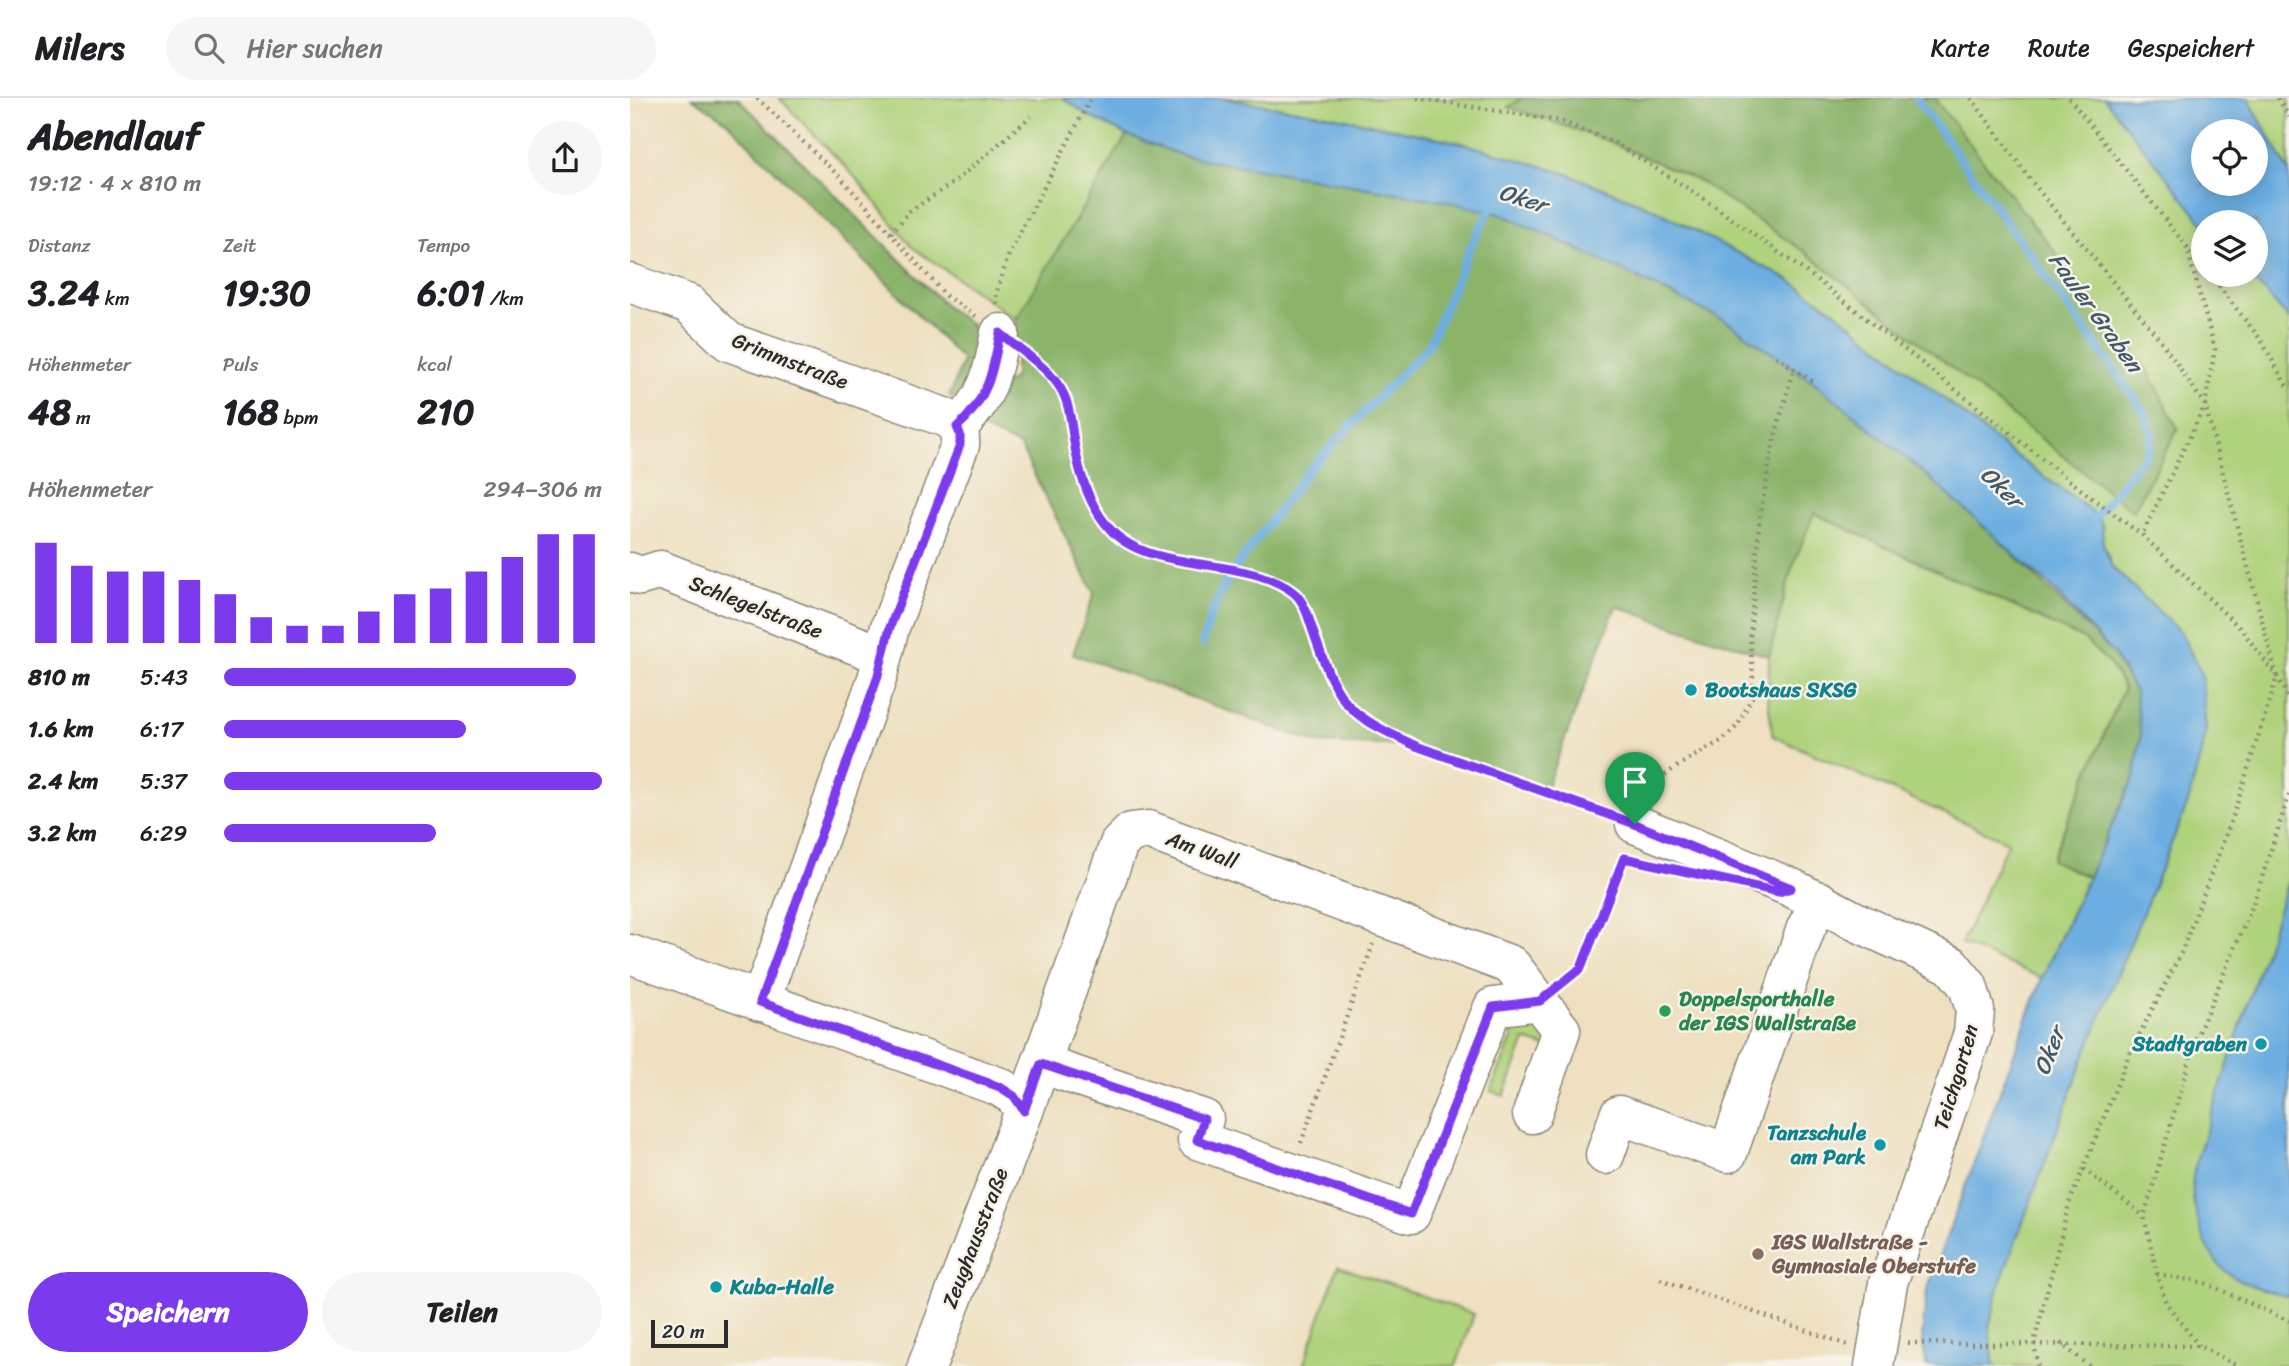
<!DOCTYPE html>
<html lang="de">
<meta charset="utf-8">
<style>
body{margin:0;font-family:Sriracha,sans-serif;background:#f6f6f6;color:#202124;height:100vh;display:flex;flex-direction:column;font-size:26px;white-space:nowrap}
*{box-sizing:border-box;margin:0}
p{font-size:23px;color:#757577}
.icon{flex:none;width:38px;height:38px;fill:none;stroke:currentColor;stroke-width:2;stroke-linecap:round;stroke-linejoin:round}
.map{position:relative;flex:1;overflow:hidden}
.sheet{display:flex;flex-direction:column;background:#fff;width:630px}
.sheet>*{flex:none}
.controls{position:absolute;left:1561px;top:21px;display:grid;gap:14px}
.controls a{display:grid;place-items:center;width:77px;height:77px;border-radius:50%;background:#fff;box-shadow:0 4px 18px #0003;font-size:35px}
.scale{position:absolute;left:21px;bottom:18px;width:77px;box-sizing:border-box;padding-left:7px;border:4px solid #2b2b2b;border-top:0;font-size:19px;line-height:24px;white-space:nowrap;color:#2b2b2b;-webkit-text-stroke:5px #f7f3e8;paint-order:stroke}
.pin{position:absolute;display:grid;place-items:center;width:60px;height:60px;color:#fff;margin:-72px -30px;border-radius:50% 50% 50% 0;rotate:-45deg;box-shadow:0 0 7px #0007}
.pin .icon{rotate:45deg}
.round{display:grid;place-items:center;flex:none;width:74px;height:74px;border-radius:37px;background:#f6f6f6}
.summary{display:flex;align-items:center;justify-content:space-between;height:119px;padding:0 28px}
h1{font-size:38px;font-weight:800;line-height:52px}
.figures{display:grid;grid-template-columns:repeat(3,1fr);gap:10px;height:119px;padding:7px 28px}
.figures div{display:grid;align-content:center}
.figures b{font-size:35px;font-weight:800}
.figures small{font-size:19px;font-weight:400}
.figures p{font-size:19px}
.chart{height:196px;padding:14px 28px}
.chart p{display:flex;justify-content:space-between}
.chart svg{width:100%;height:126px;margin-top:7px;stroke:#7c3aed;stroke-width:6}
.primary-button{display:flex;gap:14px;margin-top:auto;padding:14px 28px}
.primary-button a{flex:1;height:80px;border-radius:42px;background:#7c3aed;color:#fff;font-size:28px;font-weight:800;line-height:80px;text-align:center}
.primary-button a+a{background:#f6f6f6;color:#202124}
ul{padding:0 28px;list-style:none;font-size:23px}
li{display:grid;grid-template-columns:112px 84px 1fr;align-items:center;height:52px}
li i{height:18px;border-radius:9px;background:#7c3aed}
header{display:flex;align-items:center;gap:42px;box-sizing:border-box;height:98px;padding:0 35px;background:#fff;border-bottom:2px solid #e0e0e0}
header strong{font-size:33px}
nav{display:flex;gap:38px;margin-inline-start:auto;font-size:24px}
.search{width:490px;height:63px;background:#f6f6f6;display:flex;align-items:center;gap:18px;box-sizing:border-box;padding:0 24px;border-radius:38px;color:#757577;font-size:26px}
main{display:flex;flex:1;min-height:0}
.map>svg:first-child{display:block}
.green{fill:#afd27b;stroke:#6d7e53;stroke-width:2;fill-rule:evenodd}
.forest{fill:#8bb46b;stroke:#5b704b;stroke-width:2}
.water{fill:#6caee1;stroke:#4c6c86;stroke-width:2;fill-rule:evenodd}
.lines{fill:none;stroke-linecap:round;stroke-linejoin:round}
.stream{stroke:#6caee1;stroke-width:8}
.minor-casing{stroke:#8c8676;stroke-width:41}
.path{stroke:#8c8676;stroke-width:4.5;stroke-dasharray:2 5;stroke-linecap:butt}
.minor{stroke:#fff;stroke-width:38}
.route-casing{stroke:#fff;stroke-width:14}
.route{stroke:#7c3aed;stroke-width:9}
.culture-dot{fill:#0f9aa8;stroke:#f7f3e8;stroke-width:2.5}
.leisure-dot{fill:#2e9e5b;stroke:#f7f3e8;stroke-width:2.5}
.education-dot{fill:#8d6e63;stroke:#f7f3e8;stroke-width:2.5}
.labels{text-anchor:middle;stroke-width:5;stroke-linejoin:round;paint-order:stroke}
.street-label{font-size:21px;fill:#2b2b2b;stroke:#f7f3e8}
.culture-label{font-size:21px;font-weight:bold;fill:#0d838f;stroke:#f7f3e8;text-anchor:start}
.leisure-label{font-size:21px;font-weight:bold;fill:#27864d;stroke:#f7f3e8;text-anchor:start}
.education-label{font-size:21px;font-weight:bold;fill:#785e54;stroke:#f7f3e8;text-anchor:start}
.water-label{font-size:23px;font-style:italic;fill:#42596b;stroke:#f7f3e8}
</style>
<header>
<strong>Milers</strong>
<div class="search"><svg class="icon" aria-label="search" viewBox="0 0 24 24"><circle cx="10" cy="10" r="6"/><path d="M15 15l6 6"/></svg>Hier suchen</div>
<nav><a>Karte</a><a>Route</a><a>Gespeichert</a></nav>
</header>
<main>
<section class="sheet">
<div class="summary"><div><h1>Abendlauf</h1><p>19:12 · 4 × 810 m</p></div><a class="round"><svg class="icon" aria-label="share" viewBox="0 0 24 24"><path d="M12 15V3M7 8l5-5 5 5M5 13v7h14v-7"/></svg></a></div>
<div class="figures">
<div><p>Distanz</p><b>3.24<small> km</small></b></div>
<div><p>Zeit</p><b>19:30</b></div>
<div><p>Tempo</p><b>6:01<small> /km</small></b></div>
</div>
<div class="figures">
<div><p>Höhenmeter</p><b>48<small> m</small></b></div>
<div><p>Puls</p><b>168<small> bpm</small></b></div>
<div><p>kcal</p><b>210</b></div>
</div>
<div class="chart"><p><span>Höhenmeter</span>294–306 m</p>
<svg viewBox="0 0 160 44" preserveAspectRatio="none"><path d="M5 44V9M15 44V17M25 44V19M35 44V19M45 44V22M55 44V27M65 44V35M75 44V38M85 44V38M95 44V33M105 44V27M115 44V25M125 44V19M135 44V14M145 44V6M155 44V6"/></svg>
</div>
<ul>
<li><b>810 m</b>5:43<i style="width:93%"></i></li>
<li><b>1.6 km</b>6:17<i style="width:64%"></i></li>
<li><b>2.4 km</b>5:37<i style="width:100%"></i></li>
<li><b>3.2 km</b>6:29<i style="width:56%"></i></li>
</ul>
<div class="primary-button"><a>Speichern</a><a>Teilen</a></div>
</section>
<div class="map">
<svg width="1659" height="1268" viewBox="0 0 1659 1268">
<rect width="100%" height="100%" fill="#f7f3e8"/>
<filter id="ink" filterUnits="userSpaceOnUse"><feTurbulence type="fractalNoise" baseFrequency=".0143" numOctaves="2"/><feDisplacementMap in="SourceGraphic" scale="14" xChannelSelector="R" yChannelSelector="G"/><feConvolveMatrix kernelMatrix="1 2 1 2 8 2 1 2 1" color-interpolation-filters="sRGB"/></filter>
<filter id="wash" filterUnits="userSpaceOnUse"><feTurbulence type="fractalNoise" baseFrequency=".00686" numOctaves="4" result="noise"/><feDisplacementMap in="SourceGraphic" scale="28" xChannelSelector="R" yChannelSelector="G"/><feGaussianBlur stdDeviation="1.57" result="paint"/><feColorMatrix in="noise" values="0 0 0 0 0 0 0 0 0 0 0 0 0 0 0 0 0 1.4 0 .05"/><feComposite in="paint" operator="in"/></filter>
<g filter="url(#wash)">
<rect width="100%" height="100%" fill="#eee0c0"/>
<!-- green -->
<g class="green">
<polygon points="149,0 433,0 459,18 497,37 386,221 282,149 225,79"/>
<path d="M592,0H1659V1268H1364L1361,1263L1359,1228L1370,1185L1456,954L1551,534L1482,469L1461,413L1379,353L1203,212L1159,182L1020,109L935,75L832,45L697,17ZM1573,33H1626V86H1573ZM1573,124H1626V177H1573Z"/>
<polygon points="1183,415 1454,541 1479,565 1494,590 1421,762 1458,779 1412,880 1331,846 1378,744 1143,638 1138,602 1139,558 1161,473"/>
<polygon points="910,903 925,952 895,942 874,998 861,993 883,937 855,927"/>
<polygon points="708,1168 844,1216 826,1268 673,1268"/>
</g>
<!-- forest -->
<g class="forest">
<polygon points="62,0 108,0 319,211 342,227 355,262 339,306 319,299 333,262 96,23"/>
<polygon points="893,0 1304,0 1519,274 1548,331 1503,413 1175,154 1069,83 976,42 878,9"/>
<polygon points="497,37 554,58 819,104 870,116 931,143 1098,224 1185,285 1293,374 1362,435 1484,556 1505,594 1511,637 1505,677 1458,779 1421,762 1494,590 1479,565 1454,541 1184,415 1161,473 1139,558 1047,530 986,508 914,695 786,648 686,645 443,556 464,495 390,348 347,328 367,294 385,279 386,221"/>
</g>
<!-- water -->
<g class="water">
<polygon points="433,0 592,0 697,17 832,45 935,75 1020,109 1159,182 1203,212 1379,353 1461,413 1472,425 1473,446 1482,469 1551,535 1572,577 1576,636 1558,705 1456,954 1370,1185 1359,1228 1364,1268 1296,1268 1292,1237 1297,1192 1412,880 1505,677 1511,637 1505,594 1484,556 1422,490 1293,374 1185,285 1098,224 931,143 870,116 819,104 554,58 497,37 459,18"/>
<path d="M1474,0H1618L1659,74V221L1619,177H1626V124L1573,125ZM1626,33V86H1573V33Z"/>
<path d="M1659,780V1197L1655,1198C1635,1192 1610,1186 1594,1172C1574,1154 1560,1106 1563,1080C1564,1069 1568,1058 1571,1048Z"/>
</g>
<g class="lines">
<!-- stream -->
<g class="stream">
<polyline points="1286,0 1516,316 1522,338 1517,355 1459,427"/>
<polyline points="572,546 583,511 600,477 681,369 799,247 840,149 864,105"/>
</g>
</g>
</g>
<g filter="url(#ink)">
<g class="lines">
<defs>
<g id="minor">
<path d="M0,185L59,206L99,244L314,319C326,325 331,333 330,347L260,529L247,581L130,904"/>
<path d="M327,329C358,302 363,273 370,235"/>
<polyline points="0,474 11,478 30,472 252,557"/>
<polyline points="1005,726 1162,790 1229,825 1321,867 1338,888 1345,912 1343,935 1258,1185 1244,1268"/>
<polyline points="0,856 370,989 384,998 394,1013"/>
<polyline points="411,966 574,1021 567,1042 781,1116 863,909 910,903"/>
<polyline points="975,1057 989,1017 1098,1055 1176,830 1190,803"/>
<polyline points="297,1268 394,1013 489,746 501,734 518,732 881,867 931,932 902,1016"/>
</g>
</defs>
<!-- minor casing -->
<use href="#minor" class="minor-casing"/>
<!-- path -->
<g class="path">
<polyline points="127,0 212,81 316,198 346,218"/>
<polyline points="787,0 930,23 985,45 1070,98 1190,184 1458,397 1512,437 1611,531 1647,579 1659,601"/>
<polyline points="1341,0 1402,84 1531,243 1575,307 1512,437"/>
<polyline points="1439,0 1573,169"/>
<polyline points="1648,0 1659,19"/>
<polyline points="261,135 280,113 326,83 401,18"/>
<polyline points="1580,177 1631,242 1659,292"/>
<polyline points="367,206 366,196 379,156 461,0"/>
<path d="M397,257C411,269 425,280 433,296C441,310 441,327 443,342C449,374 458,405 479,430C516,475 613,458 662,493C675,503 679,521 684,535C693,560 702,592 722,611C736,625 767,639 786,648L976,716"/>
<polyline points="1146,258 1185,285"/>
<polyline points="1016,697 1019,691 1033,678 1054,664 1093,642 1108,627 1124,595 1120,539 1130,418 1144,341 1164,271"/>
<polyline points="932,885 951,870 994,760 1004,762"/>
<polyline points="671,1045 743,846"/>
<polyline points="1454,1071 1514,1118"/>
<polyline points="1527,1176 1575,1185 1659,1223"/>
<polyline points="1030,1181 1218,1247"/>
<polyline points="1278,1245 1569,1248 1608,1268"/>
<polyline points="1430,1245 1459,1268"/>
<polyline points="1569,1248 1536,1205 1527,1176 1514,1118 1565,943 1623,807 1659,697"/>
<polyline points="1408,1268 1404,1245 1439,1106 1498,959 1552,853 1603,718 1647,579 1575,307 1585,251 1556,147"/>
</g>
<!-- minor -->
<use href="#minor" class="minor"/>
</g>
</g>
<g class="lines" filter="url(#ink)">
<defs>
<path id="route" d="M370,235C391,253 422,271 434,297C441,312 441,328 444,344C449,375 458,407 480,431C519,476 614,457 663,494C675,503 679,522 684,536C693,561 702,592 722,611C736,625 767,639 786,648L1005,726L1161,790L1149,794L994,760L951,870L910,903L863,909L781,1116L567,1042L574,1021L411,966L394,1013L384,998L370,989L130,904L247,581L260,529L330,347V336L327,329C358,302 363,273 370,235Z"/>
</defs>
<!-- route casing -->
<use href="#route" class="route-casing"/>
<!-- route -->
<use href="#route" class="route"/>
</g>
<!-- markers -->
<g class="culture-dot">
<circle cx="1061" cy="592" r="7"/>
<circle cx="1631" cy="946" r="7"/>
<circle cx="1250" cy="1047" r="7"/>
<circle cx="86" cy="1189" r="7"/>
</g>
<circle class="leisure-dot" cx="1035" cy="913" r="7"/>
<circle class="education-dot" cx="1128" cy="1156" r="7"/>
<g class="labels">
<!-- street labels -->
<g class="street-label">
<text transform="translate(160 263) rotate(21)" y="7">Grimmstraße</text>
<text transform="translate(126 509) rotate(21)" y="7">Schlegelstraße</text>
<text transform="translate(572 752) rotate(20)" y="7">Am Wall</text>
<text transform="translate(1326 979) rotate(-73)" y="7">Teichgarten</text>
<text transform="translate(345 1140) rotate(-69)" y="7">Zeughausstraße</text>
</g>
<!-- culture labels -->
<g class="culture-label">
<text x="1075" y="599">Bootshaus SKSG</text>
<text x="1617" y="953" text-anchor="end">Stadtgraben</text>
<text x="1236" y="1042" text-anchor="end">Tanzschule<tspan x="1236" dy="24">am Park</tspan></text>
<text x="100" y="1196">Kuba-Halle</text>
</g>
<!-- leisure labels -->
<g class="leisure-label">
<text x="1049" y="908">Doppelsporthalle<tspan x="1049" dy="24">der IGS Wallstraße</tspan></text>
</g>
<!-- education labels -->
<g class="education-label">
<text x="1142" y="1151">IGS Wallstraße -<tspan x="1142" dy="24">Gymnasiale Oberstufe</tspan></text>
</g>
<!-- water labels -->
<g class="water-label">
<text transform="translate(893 100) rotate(18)" y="8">Oker</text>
<text transform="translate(1466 214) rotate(54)" y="8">Fauler Graben</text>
<text transform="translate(1372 389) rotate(44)" y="8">Oker</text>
<text transform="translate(1419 953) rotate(-69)" y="8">Oker</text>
</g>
</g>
</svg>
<div class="controls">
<a><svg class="icon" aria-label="locate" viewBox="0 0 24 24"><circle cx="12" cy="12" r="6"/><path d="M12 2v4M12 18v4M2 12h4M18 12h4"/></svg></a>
<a><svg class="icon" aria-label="layers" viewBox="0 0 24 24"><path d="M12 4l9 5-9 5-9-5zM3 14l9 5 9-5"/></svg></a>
</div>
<div class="scale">20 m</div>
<div class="pin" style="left:1005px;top:726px;background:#1e9e55"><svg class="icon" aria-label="arrive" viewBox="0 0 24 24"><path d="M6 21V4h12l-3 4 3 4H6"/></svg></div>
</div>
</main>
